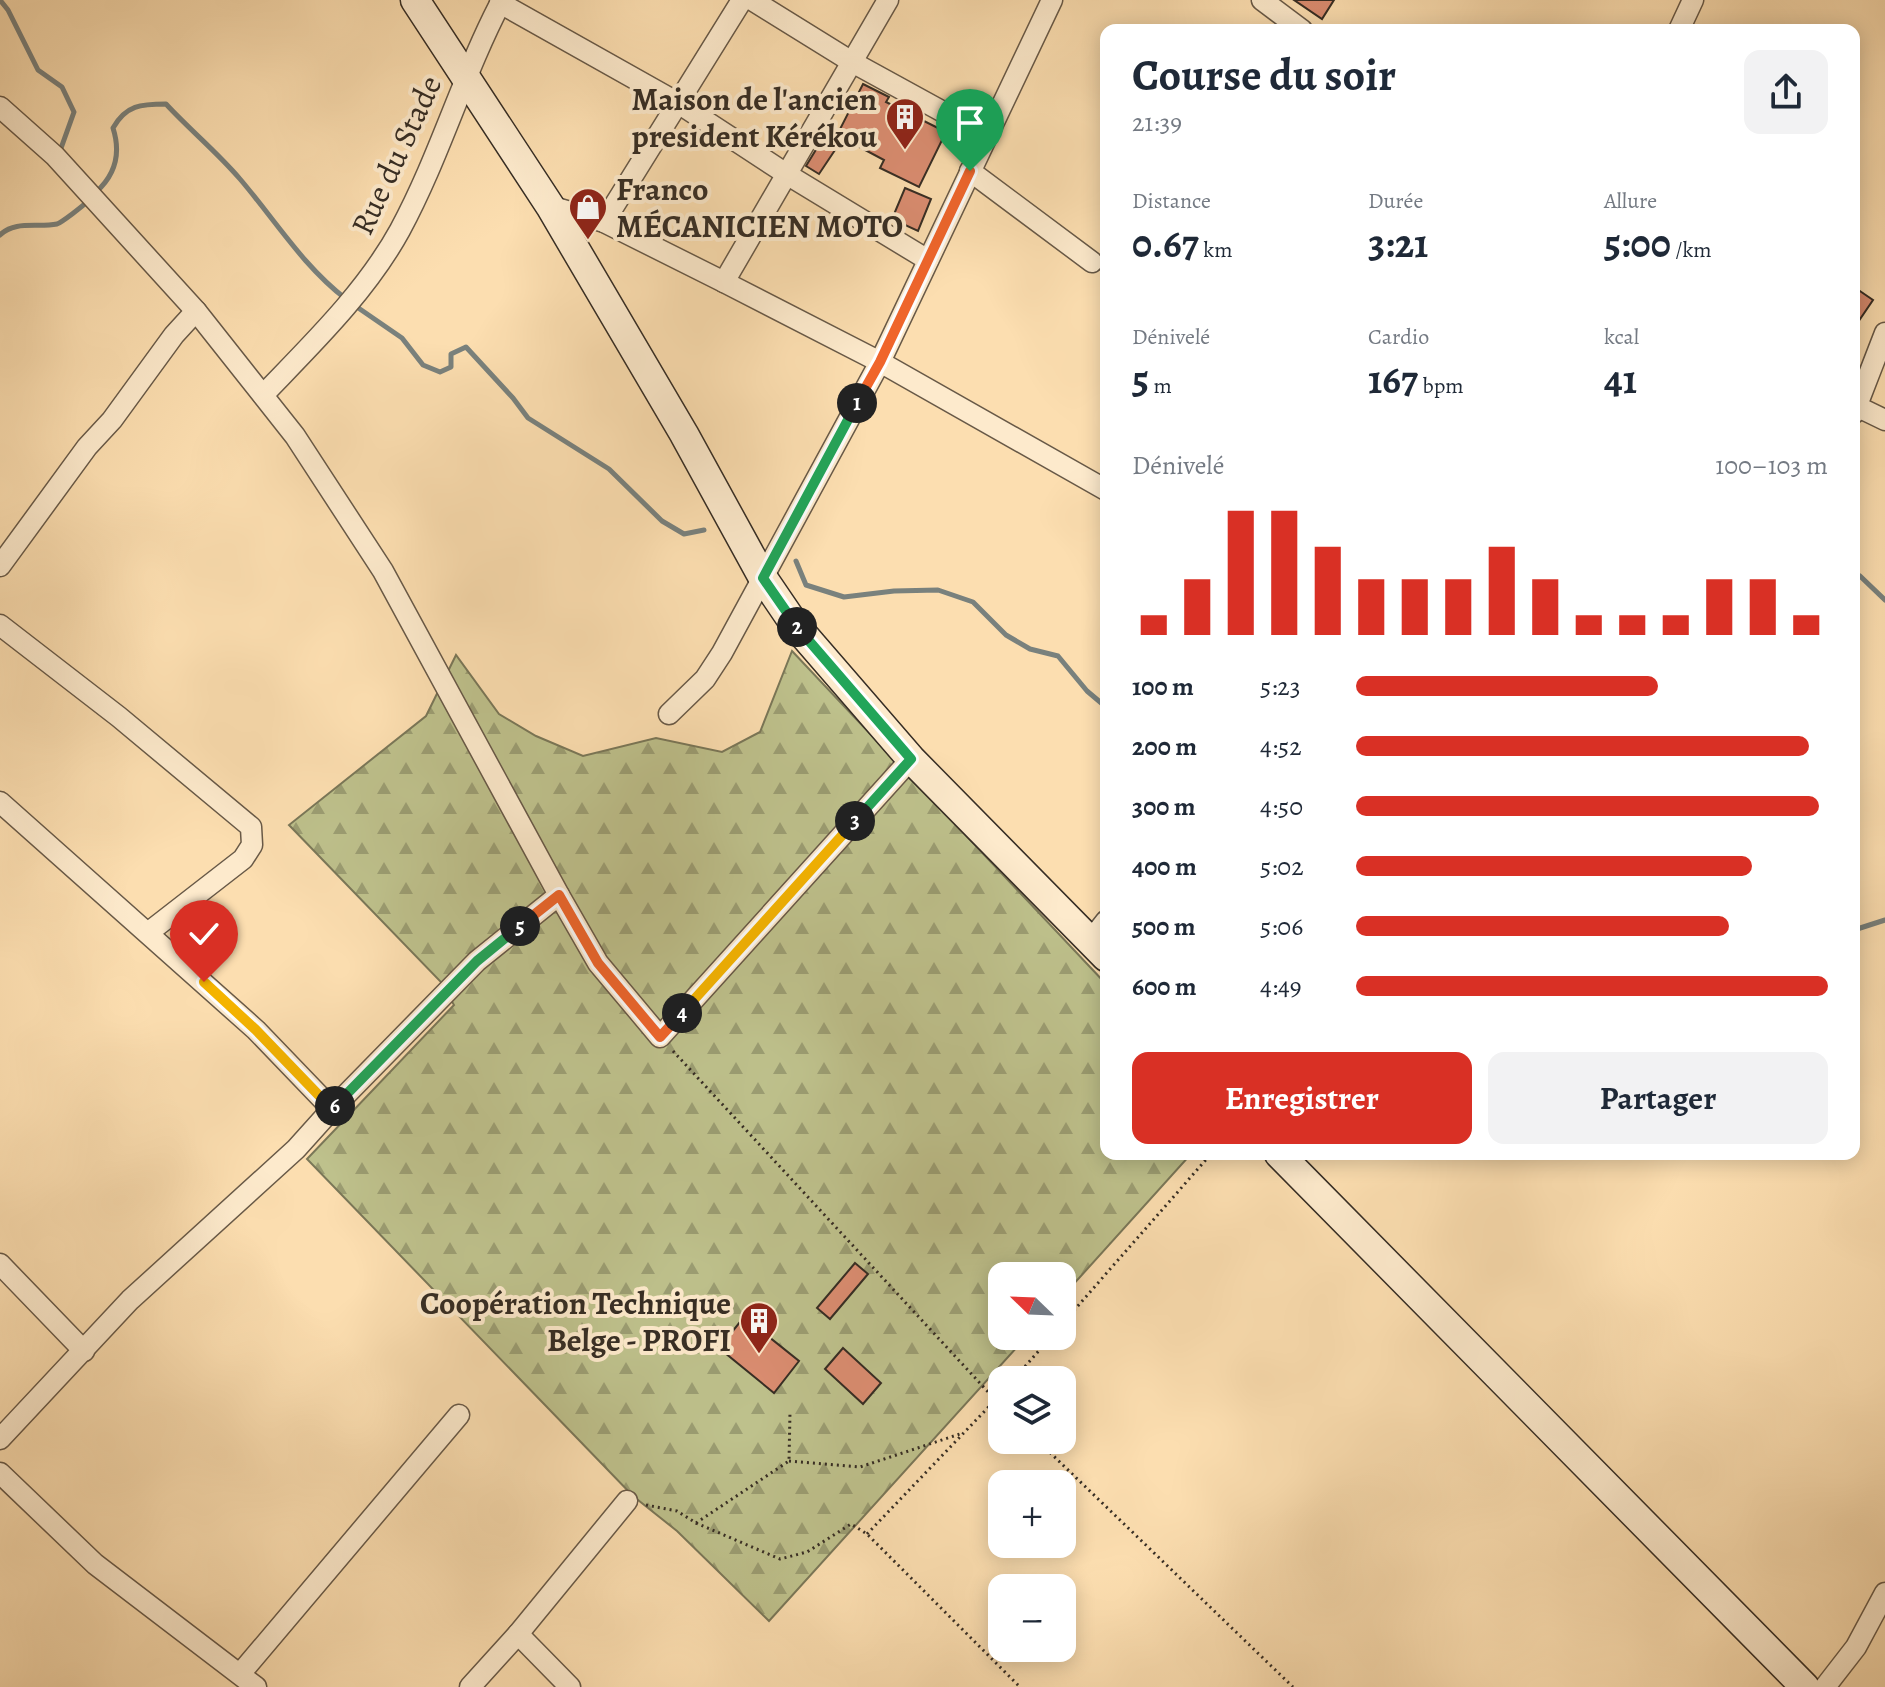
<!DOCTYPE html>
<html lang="fr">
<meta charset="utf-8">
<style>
body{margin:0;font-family:Alegreya,serif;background:#f2f2f3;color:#1f2937;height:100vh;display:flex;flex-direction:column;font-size:30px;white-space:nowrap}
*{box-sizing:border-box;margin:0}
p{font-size:26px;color:#747a83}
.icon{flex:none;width:44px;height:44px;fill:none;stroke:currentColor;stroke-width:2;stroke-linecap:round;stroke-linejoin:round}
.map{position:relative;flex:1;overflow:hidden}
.side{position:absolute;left:1100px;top:24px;width:760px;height:1136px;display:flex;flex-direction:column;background:#fff;border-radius:16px;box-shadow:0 4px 20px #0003}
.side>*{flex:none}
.needle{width:52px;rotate:293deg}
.controls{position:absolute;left:988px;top:1262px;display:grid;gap:16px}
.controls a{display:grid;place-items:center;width:88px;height:88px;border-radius:16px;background:#fff;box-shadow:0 4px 20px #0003;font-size:40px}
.pin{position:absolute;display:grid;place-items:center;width:68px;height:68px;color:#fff;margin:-82px -34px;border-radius:50% 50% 50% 0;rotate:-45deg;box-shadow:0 0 8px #0007}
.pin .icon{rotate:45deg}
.km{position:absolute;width:40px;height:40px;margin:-20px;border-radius:50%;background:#222;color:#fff;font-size:22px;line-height:40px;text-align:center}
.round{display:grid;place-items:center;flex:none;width:84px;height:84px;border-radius:16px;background:#f2f2f3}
.summary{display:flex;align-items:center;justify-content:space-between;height:136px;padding:0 32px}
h1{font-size:44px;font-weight:600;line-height:60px}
.figures{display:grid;grid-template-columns:repeat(3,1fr);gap:12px;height:136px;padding:8px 32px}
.figures div{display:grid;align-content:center}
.figures b{font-size:40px;font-weight:600}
.figures small{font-size:22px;font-weight:400}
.figures p{font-size:22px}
.chart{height:224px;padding:16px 32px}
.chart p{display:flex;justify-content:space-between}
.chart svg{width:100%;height:144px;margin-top:8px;stroke:#d93025;stroke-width:6}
.cta{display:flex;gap:16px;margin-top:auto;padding:16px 32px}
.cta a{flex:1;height:92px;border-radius:16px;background:#d93025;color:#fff;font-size:32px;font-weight:600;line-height:92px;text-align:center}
.cta a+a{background:#f2f2f3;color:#1f2937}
ul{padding:0 32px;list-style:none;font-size:26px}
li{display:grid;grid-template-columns:128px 96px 1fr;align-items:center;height:60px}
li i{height:20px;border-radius:10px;background:#d93025}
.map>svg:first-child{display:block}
.forest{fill:url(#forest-firs);stroke:#7a7758;stroke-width:2}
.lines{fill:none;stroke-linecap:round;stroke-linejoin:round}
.stream{stroke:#79817d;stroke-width:5}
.building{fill:#db8d71;stroke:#362d24;stroke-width:2}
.street-casing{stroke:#685947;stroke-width:23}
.secondary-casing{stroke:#362d24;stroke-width:31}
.path{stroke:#362d24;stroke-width:3;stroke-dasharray:2 4;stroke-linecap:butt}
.street{stroke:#fdeacc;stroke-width:20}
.secondary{stroke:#fdeacc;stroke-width:28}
.split-1-casing{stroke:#fff;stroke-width:16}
.split-2-casing{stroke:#fff;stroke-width:16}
.split-3-casing{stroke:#fff;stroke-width:16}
.split-4-casing{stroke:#fff;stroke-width:16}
.split-5-casing{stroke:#fff;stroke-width:16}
.split-6-casing{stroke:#fff;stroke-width:16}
.split-7-casing{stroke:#fff;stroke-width:16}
.split-1{stroke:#f0652b;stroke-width:10}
.split-2{stroke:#22a559;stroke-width:10}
.split-3{stroke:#22a559;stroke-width:10}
.split-4{stroke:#f5b400;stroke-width:10}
.split-5{stroke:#f0652b;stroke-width:10}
.split-6{stroke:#22a559;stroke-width:10}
.split-7{stroke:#f5b400;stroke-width:10}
.labels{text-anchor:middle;stroke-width:8;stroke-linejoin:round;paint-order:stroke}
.poi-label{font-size:32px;font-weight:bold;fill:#362d24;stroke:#fdeacc;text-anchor:end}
.street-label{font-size:32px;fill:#362d24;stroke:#fdeacc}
</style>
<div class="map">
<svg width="1885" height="1687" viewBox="0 0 1885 1687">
<defs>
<pattern id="forest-firs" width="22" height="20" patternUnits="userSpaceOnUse" patternTransform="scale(2)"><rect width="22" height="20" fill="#bec18c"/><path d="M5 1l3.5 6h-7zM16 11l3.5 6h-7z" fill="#9b9d72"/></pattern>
</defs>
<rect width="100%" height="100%" fill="#fcdeb0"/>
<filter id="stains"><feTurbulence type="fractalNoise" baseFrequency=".0025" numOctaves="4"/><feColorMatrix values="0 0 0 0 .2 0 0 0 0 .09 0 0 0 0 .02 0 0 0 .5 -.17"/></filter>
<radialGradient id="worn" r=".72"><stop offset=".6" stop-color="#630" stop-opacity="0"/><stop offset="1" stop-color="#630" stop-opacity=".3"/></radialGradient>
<!-- forest -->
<polygon class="forest" points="792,651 1106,984 1106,1154 1191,1154 1062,1297 1062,1276 1002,1276 1002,1336 1027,1336 769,1621 677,1531 633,1496 307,1159 454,1005 441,982 289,825 426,716 456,655 499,714 536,736 583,756 656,738 722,752 760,732"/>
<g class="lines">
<!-- stream -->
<g class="stream">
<polyline points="0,0 8,10 38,70 62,87 74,112 60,151"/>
<path d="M96,192C115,175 121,153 113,128C126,105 141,104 166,104C190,130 217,152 240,179C275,220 303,266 346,299"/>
<path d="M0,235C15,220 38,228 57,224C62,222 83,206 88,201"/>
<polyline points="354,305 402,338 423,365 440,372 451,367 451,354 466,347 513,398 528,418 609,469 662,521 684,534 704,530"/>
<polyline points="796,561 806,585 844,597 894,591 938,590 973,602 1006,635 1030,649 1058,656 1087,691 1106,707"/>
<polyline points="1860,576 1885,600"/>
<polyline points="1854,930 1885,920"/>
</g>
</g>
<!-- building -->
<g class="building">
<polygon points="1294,0 1334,0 1322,19"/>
<polygon points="863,84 889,97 886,102 946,132 919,187 880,168 884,160 837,135"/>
<polygon points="825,135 839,144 819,174 806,166"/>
<polygon points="905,188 931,199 918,231 892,219"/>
<polygon points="1854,287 1873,300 1854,328"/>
<polygon points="855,1263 868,1274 830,1319 817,1308"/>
<polygon points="744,1317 799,1361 774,1393 719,1348"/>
<polygon points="843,1348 881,1383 863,1404 825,1369"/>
</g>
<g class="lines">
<defs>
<g id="street">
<polyline points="752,0 852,62 987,136"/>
<polyline points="1262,0 1302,30"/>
<polyline points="500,3 678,103 788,175 928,260"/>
<polyline points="1679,30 1693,0"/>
<polyline points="0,107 55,156 196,311 295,436 383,571 559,895 477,961 332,1109 296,1149 130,1300 0,1439"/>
<polyline points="970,171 1092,262"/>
<polyline points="550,206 604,222 724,282 880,362 1106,490"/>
<polyline points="604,222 742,0"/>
<polyline points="724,282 888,0"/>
<path d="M263,395C312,344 366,292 400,230C440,156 463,74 502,0"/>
<polyline points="1854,405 1885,420"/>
<polyline points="1854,413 1885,333"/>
<polyline points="0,566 87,447 112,420 174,335 196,311"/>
<polyline points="0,625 119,717 251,827 252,845 243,859 149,932"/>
<polyline points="669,714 705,679 722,653 880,362 1052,0"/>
<polyline points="0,802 256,1030 332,1109"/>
<polyline points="559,895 598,963 660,1037 911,759"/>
<polyline points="1091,940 1106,921"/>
<polyline points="0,1264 84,1351"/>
<polyline points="0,1473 95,1564 256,1687"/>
<polyline points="518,1634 570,1687"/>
<polyline points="240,1674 459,1415"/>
<polyline points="470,1687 518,1634 627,1501"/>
<polyline points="1825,1687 1856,1647 1885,1593"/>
</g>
<g id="secondary">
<polyline points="415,0 550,206 684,434 763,578 795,625 911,759 1106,957"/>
<polyline points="1279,1154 1805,1687"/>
</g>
</defs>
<!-- street casing -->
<use href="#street" class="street-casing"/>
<!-- secondary casing -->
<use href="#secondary" class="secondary-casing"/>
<!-- path -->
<g class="path">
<polyline points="673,1051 1002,1407"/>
<polyline points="1062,1324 1211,1154"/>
<polyline points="1013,1380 1052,1336"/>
<polyline points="1037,1440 1293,1687"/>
<polyline points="789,1461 860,1467 963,1433"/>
<polyline points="646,1505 677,1511 696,1523 789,1461 790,1412"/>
<polyline points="696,1523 780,1559 807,1552 851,1524 867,1534 1020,1687"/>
<polyline points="867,1534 1002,1393"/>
</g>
<!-- street -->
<use href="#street" class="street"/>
<!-- secondary -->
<use href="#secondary" class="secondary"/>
</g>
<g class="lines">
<defs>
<polyline id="split-1" points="857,403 880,362 970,171"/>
<polyline id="split-2" points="797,627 763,578 857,403"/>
<polyline id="split-3" points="797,627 911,759 855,821"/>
<polyline id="split-4" points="682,1013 855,821"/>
<polyline id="split-5" points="520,926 559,895 598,963 660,1037 682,1013"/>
<polyline id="split-6" points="335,1106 477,961 520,926"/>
<polyline id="split-7" points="204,982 256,1030 332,1109 335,1106"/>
</defs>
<!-- split-1 casing -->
<use href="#split-1" class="split-1-casing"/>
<!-- split-2 casing -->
<use href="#split-2" class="split-2-casing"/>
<!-- split-3 casing -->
<use href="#split-3" class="split-3-casing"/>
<!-- split-4 casing -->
<use href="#split-4" class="split-4-casing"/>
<!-- split-5 casing -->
<use href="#split-5" class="split-5-casing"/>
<!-- split-6 casing -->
<use href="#split-6" class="split-6-casing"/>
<!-- split-7 casing -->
<use href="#split-7" class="split-7-casing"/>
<!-- split-1 -->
<use href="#split-1" class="split-1"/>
<!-- split-2 -->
<use href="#split-2" class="split-2"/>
<!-- split-3 -->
<use href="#split-3" class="split-3"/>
<!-- split-4 -->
<use href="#split-4" class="split-4"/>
<!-- split-5 -->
<use href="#split-5" class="split-5"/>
<!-- split-6 -->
<use href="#split-6" class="split-6"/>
<!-- split-7 -->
<use href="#split-7" class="split-7"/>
</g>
<!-- icons -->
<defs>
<symbol id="building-pin" viewBox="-11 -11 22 30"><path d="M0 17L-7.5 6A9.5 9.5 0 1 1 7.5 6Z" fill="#8f2418" stroke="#fdeacc"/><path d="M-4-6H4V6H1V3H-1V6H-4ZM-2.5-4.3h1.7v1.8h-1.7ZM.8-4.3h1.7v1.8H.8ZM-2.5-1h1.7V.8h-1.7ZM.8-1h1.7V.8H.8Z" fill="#fff"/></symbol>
<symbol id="shop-pin" viewBox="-11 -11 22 30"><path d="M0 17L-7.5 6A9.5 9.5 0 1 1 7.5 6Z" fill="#8f2418" stroke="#fdeacc"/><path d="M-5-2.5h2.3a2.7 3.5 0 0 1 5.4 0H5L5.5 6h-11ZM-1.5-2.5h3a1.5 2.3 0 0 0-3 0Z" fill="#fff"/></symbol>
</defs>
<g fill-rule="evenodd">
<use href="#building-pin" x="883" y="95" width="44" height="60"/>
<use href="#shop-pin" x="566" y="185" width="44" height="60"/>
<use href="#building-pin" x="737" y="1299" width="44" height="60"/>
</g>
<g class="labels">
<!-- poi labels -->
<g class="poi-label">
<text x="877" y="110">Maison de l'ancien<tspan x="877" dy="37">president Kérékou</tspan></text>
<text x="616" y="200" text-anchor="start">Franco<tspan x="616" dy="37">MÉCANICIEN MOTO</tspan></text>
<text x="731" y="1314">Coopération Technique<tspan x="731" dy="37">Belge - PROFI</tspan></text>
</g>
<!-- street labels -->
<g class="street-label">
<text transform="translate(396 155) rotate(-65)" y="11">Rue du Stade</text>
</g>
</g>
<rect width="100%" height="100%" filter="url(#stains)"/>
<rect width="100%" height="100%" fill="url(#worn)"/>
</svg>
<div class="controls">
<a><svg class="needle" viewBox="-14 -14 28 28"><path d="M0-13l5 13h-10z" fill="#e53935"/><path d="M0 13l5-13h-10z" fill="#747a83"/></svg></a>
<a><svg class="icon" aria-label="layers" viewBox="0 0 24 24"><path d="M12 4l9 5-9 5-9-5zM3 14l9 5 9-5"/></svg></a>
<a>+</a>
<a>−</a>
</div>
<div class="pin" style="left:970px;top:171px;background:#1e9e55"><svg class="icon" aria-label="arrive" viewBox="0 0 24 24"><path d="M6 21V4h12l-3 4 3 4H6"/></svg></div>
<div class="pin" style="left:204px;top:982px;background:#d93025"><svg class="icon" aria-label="check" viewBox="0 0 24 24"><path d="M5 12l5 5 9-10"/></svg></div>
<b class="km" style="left:857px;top:403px">1</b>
<b class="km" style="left:797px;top:627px">2</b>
<b class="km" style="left:855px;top:821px">3</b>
<b class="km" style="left:682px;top:1013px">4</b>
<b class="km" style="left:520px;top:926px">5</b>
<b class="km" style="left:335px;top:1106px">6</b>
<section class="side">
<div class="summary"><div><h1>Course du soir</h1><p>21:39</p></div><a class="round"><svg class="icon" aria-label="share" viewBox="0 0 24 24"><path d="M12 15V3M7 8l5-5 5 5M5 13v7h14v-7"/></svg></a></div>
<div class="figures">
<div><p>Distance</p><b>0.67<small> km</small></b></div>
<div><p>Durée</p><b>3:21</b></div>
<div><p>Allure</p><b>5:00<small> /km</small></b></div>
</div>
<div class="figures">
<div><p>Dénivelé</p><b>5<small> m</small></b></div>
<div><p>Cardio</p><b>167<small> bpm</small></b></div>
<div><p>kcal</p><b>41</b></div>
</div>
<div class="chart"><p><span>Dénivelé</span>100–103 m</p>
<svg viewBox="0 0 160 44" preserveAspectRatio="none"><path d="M5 44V38M15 44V27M25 44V6M35 44V6M45 44V17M55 44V27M65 44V27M75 44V27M85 44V17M95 44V27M105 44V38M115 44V38M125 44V38M135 44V27M145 44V27M155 44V38"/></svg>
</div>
<ul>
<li><b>100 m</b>5:23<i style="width:64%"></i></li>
<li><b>200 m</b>4:52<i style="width:96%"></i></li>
<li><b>300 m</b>4:50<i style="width:98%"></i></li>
<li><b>400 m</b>5:02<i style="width:84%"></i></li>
<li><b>500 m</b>5:06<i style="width:79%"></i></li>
<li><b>600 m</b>4:49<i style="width:100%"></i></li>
</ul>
<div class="cta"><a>Enregistrer</a><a>Partager</a></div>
</section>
</div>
